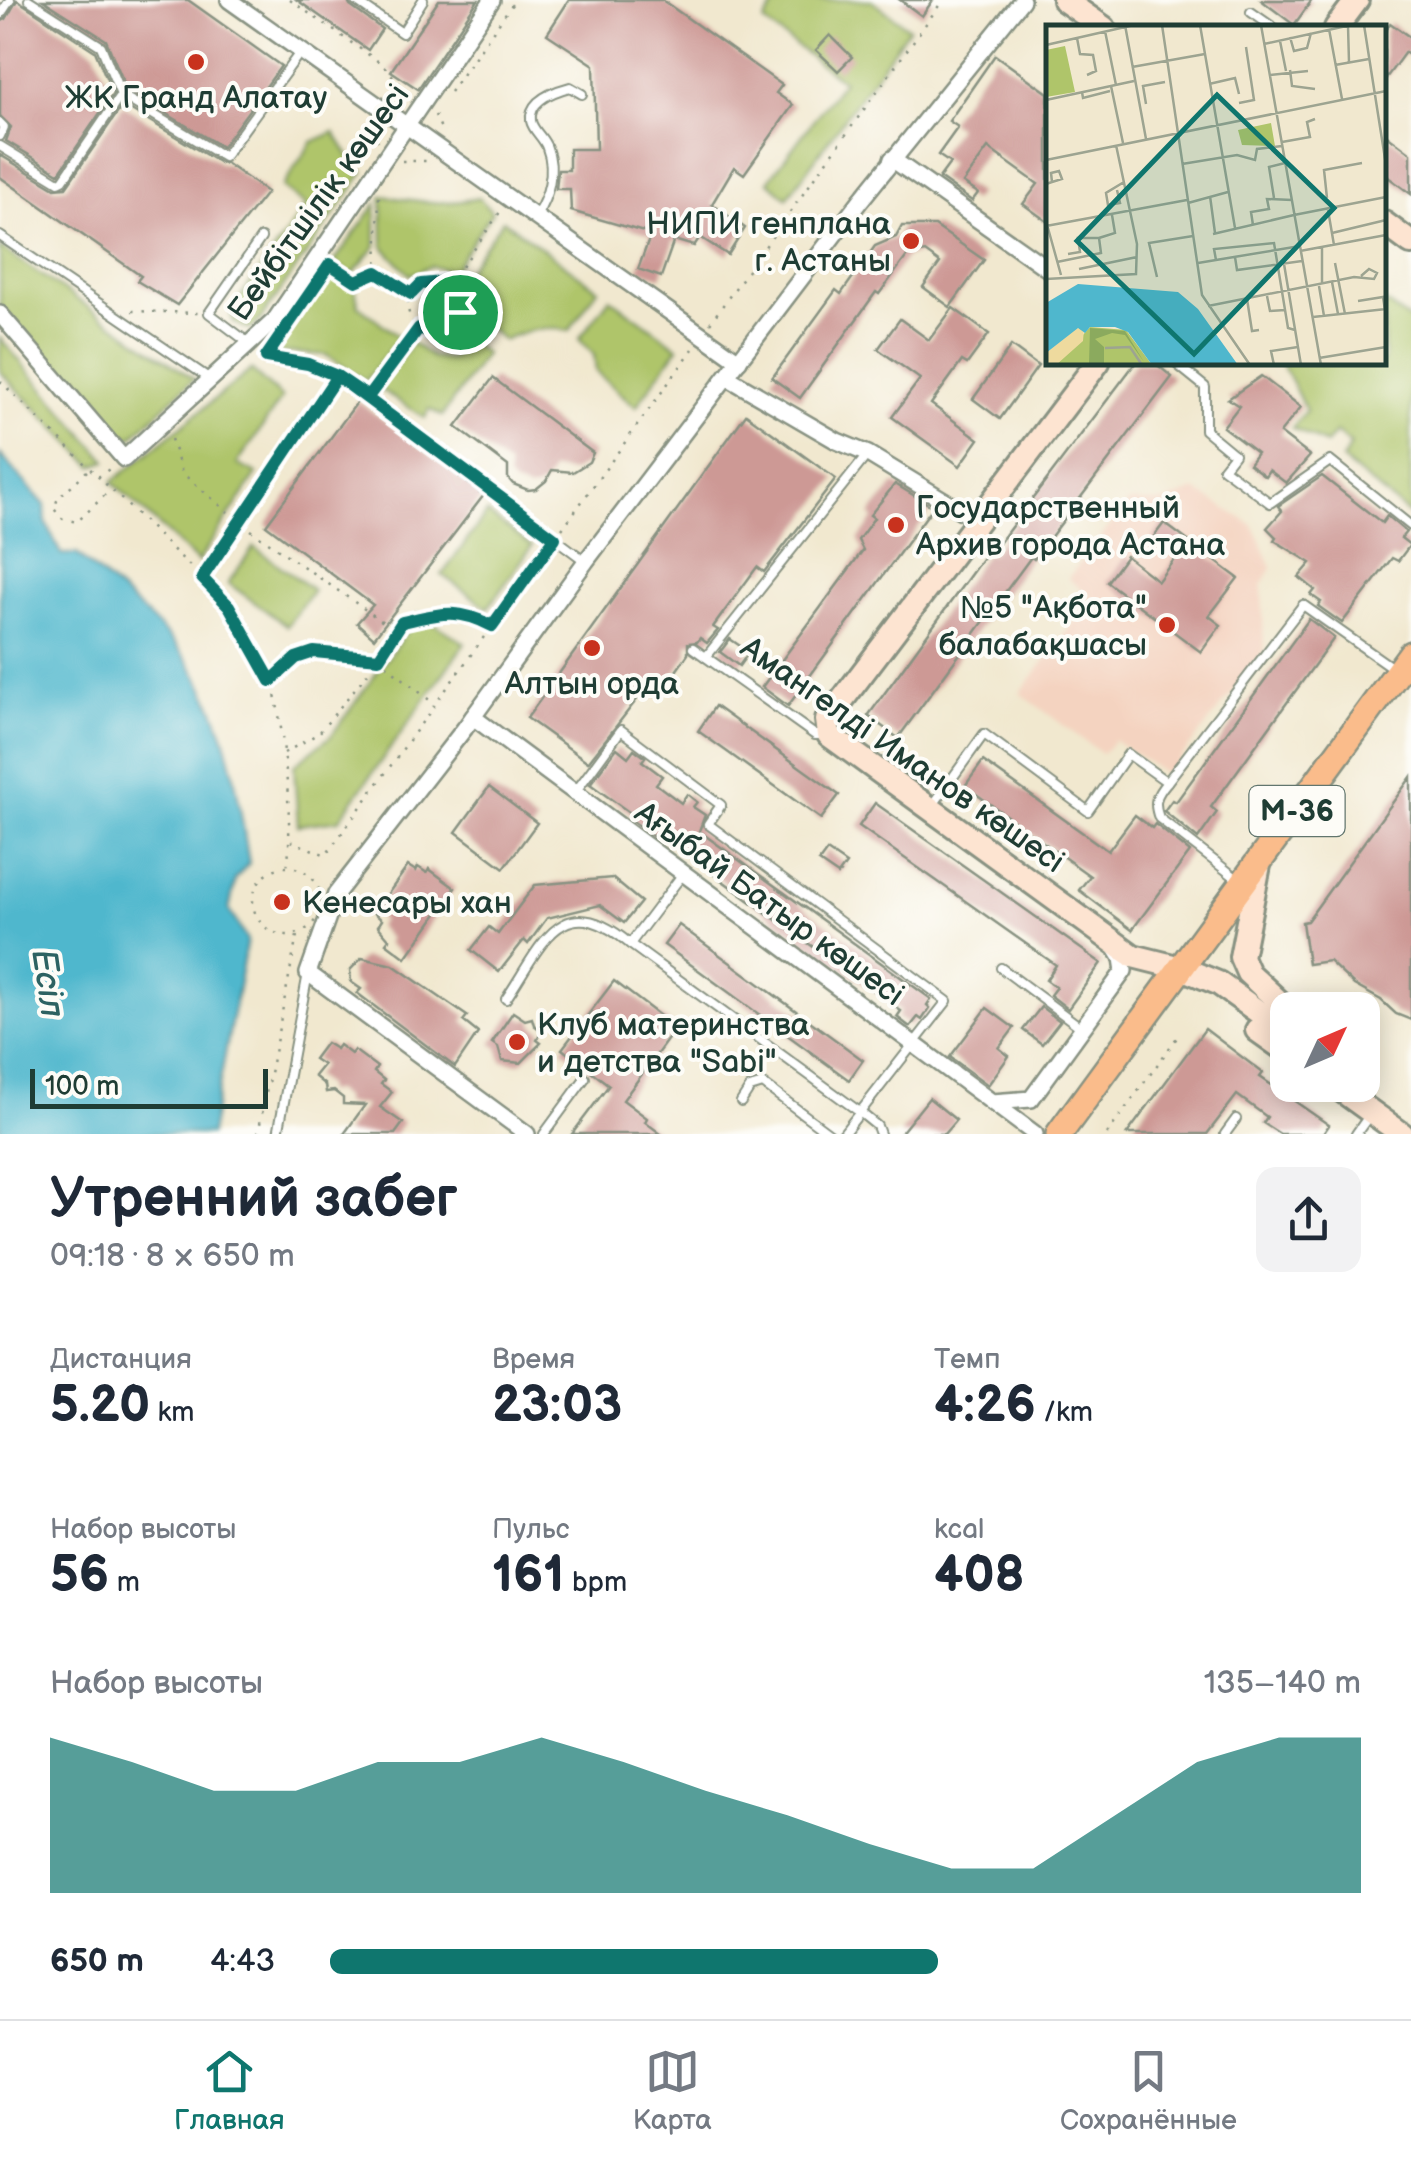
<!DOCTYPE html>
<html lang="ru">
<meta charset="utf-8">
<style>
body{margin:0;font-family:"Balsamiq Sans",sans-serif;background:#f2f2f3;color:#1f2937;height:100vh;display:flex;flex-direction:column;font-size:38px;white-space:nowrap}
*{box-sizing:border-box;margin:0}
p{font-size:32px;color:#747a83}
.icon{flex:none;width:55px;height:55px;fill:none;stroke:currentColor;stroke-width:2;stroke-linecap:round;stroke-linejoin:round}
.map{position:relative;height:1134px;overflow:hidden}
.panel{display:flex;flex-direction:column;background:#fff;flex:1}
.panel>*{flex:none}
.needle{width:65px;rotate:46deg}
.controls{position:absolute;left:1270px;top:992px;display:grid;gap:20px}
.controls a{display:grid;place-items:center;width:110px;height:110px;border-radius:20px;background:#fff;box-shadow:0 5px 25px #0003;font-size:50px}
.scale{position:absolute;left:30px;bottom:25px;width:238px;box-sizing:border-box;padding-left:10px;border:5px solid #1f3d34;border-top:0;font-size:28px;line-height:35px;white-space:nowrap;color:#1f3d34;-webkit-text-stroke:8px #fdfcf7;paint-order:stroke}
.pin{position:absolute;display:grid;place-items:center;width:85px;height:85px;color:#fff;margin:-42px;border:5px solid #fff;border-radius:50%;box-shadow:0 2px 10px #0007}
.round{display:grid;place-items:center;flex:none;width:105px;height:105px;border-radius:20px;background:#f2f2f3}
.head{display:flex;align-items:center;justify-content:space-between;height:170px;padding:0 50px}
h1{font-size:55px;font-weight:700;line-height:75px}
.figures{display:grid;grid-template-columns:repeat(3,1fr);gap:15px;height:170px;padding:10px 50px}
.figures div{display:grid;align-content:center}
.figures b{font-size:50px;font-weight:700}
.figures small{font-size:28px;font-weight:400}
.figures p{font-size:28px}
.chart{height:280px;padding:20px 50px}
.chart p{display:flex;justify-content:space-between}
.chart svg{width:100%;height:180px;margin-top:10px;fill:#0f766e;opacity:.7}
ul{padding:0 50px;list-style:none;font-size:32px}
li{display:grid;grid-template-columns:160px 120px 1fr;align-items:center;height:75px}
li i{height:25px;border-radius:12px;background:#0f766e}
.menu{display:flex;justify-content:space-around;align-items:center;height:140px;border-top:2px solid #e0e1e3;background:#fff;font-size:28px;color:#747a83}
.menu a{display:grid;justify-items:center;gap:5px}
.menu .on{color:#0f766e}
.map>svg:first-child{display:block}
.built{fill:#f4d3c0}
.green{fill:#afc56a;stroke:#67814f;stroke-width:2.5}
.water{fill:#4fb7cd;stroke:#377a80;stroke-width:2.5}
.building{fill:#cd9995}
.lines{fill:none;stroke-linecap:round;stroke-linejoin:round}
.lane-casing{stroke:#889282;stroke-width:12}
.street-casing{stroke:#889282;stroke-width:20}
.secondary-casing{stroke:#889282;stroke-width:28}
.primary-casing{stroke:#889282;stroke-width:30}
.path{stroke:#889282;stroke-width:2.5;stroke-dasharray:2.5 8;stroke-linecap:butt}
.lane{stroke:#fff;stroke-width:8}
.street{stroke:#fff;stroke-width:15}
.secondary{stroke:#fde4d1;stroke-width:22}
.primary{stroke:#fabc8b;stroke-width:25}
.route-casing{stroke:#fff;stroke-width:20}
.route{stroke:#0f766e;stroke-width:12}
.poi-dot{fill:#c8321e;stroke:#fdfcf7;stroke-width:4}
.labels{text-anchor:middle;stroke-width:8;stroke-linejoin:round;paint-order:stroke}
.shield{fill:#fdfcf7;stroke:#62766e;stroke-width:2.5}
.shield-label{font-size:30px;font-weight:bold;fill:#1f3d34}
.poi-label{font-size:32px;fill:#1f3d34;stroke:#fdfcf7;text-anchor:start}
.street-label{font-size:32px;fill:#1f3d34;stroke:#fdfcf7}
.water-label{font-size:35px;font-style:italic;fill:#2d6262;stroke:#fdfcf7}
.inset-road{fill:none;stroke:#9da491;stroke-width:2.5}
.view{fill:#0f766e;fill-opacity:0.15;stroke:#0f766e;stroke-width:5}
.inset-edge{fill:none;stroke:#1f3d34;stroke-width:5}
</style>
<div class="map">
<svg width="1411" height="1134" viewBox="0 0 1411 1134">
<rect width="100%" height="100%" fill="#fdfcf7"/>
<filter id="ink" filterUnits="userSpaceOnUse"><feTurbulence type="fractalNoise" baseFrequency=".01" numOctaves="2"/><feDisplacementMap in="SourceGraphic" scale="20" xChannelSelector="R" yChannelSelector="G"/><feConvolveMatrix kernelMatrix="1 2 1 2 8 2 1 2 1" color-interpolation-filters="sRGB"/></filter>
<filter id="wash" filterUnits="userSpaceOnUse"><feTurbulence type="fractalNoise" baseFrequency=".0048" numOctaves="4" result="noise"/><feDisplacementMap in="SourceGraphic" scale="40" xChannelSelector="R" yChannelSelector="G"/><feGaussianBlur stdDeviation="2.25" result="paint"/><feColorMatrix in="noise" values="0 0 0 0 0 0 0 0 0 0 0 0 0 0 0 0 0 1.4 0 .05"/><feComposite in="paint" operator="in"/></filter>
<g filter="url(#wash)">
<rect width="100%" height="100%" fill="#f1e8cf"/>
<!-- built -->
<polygon class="built" points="1195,490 1253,525 1272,567 1262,586 1264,653 1167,775 1114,740 1102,754 1020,693 1092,598 1068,578 1129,502 1164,502"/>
<!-- green -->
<g class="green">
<polygon points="778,0 871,0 909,28 787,198 768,181 843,81 764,22"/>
<polygon points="334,132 349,156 364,172 258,323 250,330 234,322 231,314 234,306 306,206 282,187 312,142"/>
<path d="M382,196C420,201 441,206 479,198L492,212L452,272L431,266L410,275L383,246Z"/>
<polygon points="376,204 376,246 352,275 334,262"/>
<path d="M503,220L598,289L569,331C548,324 522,332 502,340L481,320L473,294L462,277Z"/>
<polygon points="0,247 194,379 131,438 112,431 0,306"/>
<polygon points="331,268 353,282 359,306 399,337 366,381 326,355 275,352"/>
<polygon points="610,298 678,347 636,407 596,372 594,355 579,339"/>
<polygon points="1384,302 1411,321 1411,516 1342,460 1351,445 1336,432 1326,444 1292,428 1306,410 1281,363 1384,362"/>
<polygon points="0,338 107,461 93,466 0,372"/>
<polygon points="412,343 432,357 450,359 471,343 485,354 442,416 429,409 425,418 378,388"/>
<polygon points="251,370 282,398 237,464 257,474 198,562 112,482"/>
<polygon points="487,513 532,546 488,608 442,575"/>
<polygon points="254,547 313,590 287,626 228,583"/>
<polygon points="419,614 465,643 339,820 298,825 294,765 331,736"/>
</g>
<!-- water -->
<path class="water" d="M0,454L45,505L46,522L61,554H77C108,582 145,610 173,642C228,706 236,783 249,863L236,878L229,910L247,940L210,1134H0Z"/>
<g id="blocks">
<!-- building -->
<g class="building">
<polygon points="17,0 95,51 113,94 59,173 6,141 11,127 0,116 0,22 6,19"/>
<polygon points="43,0 188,0 281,66 222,147 127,90 106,40"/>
<polygon points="297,0 347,0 350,6 382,29 368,50"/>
<polygon points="439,0 478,0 418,89 391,71"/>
<polygon points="569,0 662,0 782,85 776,93 793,105 744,174 734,167 712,204 745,228 728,255 700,237 694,246 674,240 661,277 638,269 651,234 571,211 570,189 556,189 558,170 569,170 569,149 596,149 594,65 547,34"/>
<polygon points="900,0 933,0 922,16"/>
<polygon points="1261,0 1312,0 1294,25"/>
<polygon points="1390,23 1411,38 1411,57 1405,52 1384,81 1384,33"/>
<polygon points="830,35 852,57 838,71 816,50"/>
<polygon points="995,55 1048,93 1048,222 1023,204 1038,184 988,148 963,183 978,193 972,201 939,178 950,163 938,155 958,127 949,121"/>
<polygon points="123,105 220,163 227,164 267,192 177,305 137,281 141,276 0,177 0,155 55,188 66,187"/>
<polygon points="1384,133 1411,153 1411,194 1384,174"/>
<polygon points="902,226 935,226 984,260 950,307 923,287 940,263 925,252 907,256 879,294 876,292 800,398 772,378 836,290 841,294 875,246 896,237"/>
<polygon points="953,308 989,334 967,364 962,361 931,404 979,439 960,466 892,417 920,379 878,349 900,319 929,340"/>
<polygon points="1011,346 1038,366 1000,419 973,399"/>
<polygon points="1136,362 1154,362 1172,377 1034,559 1031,557 898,738 868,716 987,552 990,555"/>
<polygon points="1261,376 1301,407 1280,433 1310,456 1286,483 1269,470 1265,476 1249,464 1257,453 1223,427 1239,406 1228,399"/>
<polygon points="493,378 593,453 589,462 573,472 552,470 546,481 536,489 528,490 513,484 508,478 508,466 456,427"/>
<polygon points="358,401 484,495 374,638 357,623 373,605 266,525"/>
<polygon points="746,414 836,479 764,572 757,567 713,627 718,630 707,643 700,638 697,642 688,643 688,654 658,697 646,688 588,762 527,718"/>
<polygon points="1322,476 1382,523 1387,516 1406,532 1401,538 1410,545 1398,561 1392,558 1342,623 1318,606 1321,602 1311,595 1315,590 1299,577 1311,563 1274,540 1276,537 1267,528 1282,511 1278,506"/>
<polygon points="895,484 933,507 788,706 762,687 863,550 858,540 874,518 870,515"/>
<polygon points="1164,523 1238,578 1209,616 1221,625 1201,652 1107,582 1126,556 1158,581 1176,557 1152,539"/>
<polygon points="1309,619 1334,638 1211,807 1217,812 1198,839 1164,811 1172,800 1176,802"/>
<polygon points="730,639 749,652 739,666 720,652"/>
<polygon points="715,706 839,795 821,819 698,731"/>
<polygon points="617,748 628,757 634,749 645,757 642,761 662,776 656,784 681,803 687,794 697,802 693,807 705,815 699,831 931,999 927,1005 930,1008 922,1020 918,1017 910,1027 897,1017 901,1011 657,833 654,837 630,819 633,815 590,784"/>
<polygon points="983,761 1108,851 1135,815 1152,828 1155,824 1190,852 1132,930 1079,890 1090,876 965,786"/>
<polygon points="1411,777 1411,1020 1396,1014 1381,1000 1354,985 1329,961 1308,964 1302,922 1307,921"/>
<polygon points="489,787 537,823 504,868 456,832"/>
<polygon points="875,803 1101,963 1068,1009 1050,995 1056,987 1046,980 1056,965 859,826"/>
<polygon points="827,851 846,864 838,875 819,862"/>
<polygon points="408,866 416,871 418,867 427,873 429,869 455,888 406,958 386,943 389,939 378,926 382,920 374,913"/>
<polygon points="612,878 641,902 624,923 600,905 547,918 528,944 524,940 499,972 471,950 489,927 498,934 535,885"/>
<polygon points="679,925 863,1060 849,1080 664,945"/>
<polygon points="362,958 393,965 467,1016 463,1021 478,1033 455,1067 357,993 361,989 351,982 350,970"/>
<polygon points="614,981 676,1028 623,1100 647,1118 645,1122 661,1134 572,1134 609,1085 562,1049"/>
<polygon points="1041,1007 1060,1021 1042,1044 1023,1030"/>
<polygon points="987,1008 1014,1028 999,1048 1009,1056 988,1085 950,1057"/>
<polygon points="513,1012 525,1020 532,1018 534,1025 542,1031 537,1040 541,1043 521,1063 502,1061 498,1047 492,1043"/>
<polygon points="1205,1029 1263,1073 1260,1077 1329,1125 1323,1134 1280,1134 1263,1123 1267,1117 1237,1095 1207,1134 1127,1134"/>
<polygon points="326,1043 336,1049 339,1045 351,1054 354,1050 377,1067 374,1072 384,1080 381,1084 392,1092 380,1107 403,1123 395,1134 344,1134 365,1105 343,1104 343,1098 334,1091 326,1092 325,1085 314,1076 323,1065 314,1059"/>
<polygon points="929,1098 956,1120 944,1134 900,1134"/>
</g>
</g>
</g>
<g filter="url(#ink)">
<use href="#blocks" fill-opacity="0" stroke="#889282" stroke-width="2.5"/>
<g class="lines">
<defs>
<g id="lane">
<polyline points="29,0 101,46 121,95"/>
<polyline points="354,0 402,33 423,0"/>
<polyline points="1251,12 1274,28"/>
<polyline points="0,15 10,0"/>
<polyline points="0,123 4,127 0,136"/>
<polyline points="0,146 59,182 63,180 121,95 224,157 301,51"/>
<path d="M536,216C548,197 556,171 547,148C544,138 533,131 531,121C528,100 555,91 570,87L582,94"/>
<polyline points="0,236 210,379"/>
<polyline points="250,344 209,313 261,238"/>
<polyline points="1174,362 1205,387 1205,430 1234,454 1223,468 1270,503 1330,461 1411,526"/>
<polyline points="202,578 337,376 584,560"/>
<polyline points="693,648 815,735 825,735"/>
<polyline points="706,657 868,454"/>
<polyline points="1167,782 1303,605 1394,669"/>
<polyline points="576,791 621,730 721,805 708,824 947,1001 843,1134"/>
<path d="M933,805L984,734L1088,811L1128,754L1167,782C1156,795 1153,802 1159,818L1240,881"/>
<polyline points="682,875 630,944 861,1113 877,1126 880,1134"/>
<polyline points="1001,968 1083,1029"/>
<path d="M506,999C542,946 561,885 630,944"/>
<polyline points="741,1102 750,1088 763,1084 830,1134"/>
<polyline points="278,1134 308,973"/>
<polyline points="544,1134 585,1078"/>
<polyline points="1225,1134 1236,1119"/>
<polyline points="1356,1134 1371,1113"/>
</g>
<g id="street">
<polyline points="229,0 739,361"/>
<polyline points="892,159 1048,269"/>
<polyline points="0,314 124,459 275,320 492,0"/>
<polyline points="727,377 837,441 868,454 978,521"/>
<polyline points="473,717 1035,1134"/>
<polyline points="992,1102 1031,1099 1124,971 1122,958 1114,945"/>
<polyline points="527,1134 308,973 336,894 465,728 586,561 860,201 1022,0"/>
</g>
<g id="secondary">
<polyline points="1064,0 1104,28"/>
<polyline points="1336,28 1357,0"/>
<polyline points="1384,223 1411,243"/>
<polyline points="1098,362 827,720 829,735 1133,956 1181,968 1218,983 1288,1033"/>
<polyline points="1259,865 1241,957 1248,973 1288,1010"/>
<polyline points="1257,1030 1288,1052"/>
<polyline points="1334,1085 1402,1134"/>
</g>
<polyline id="primary" points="1059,1134 1411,654"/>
</defs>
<!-- lane casing -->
<use href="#lane" class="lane-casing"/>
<!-- street casing -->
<use href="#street" class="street-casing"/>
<!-- secondary casing -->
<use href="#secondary" class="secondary-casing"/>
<!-- primary casing -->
<use href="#primary" class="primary-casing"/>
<!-- path -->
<g class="path">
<polyline points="290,0 382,64 410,95"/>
<polyline points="450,92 515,0"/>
<polyline points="435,115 442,131"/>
<polyline points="371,120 378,141"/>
<polyline points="402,161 429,161"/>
<polyline points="331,264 356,281 376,273"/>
<polyline points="377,273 379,194"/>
<polyline points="378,273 409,293"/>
<circle cx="434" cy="306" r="26"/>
<polyline points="450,284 500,212"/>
<polyline points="132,311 199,313"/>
<polyline points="710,323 943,0"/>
<polyline points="274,344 265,357 308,364 325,371"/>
<polyline points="0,381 192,568"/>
<polyline points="375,387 418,329"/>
<polyline points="171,439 182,473 228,512"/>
<polyline points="87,471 58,498 54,509 63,519 77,522 108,492"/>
<polyline points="98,477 112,467"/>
<polyline points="562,529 693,349"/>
<path d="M251,530L383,622C426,623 448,602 490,626"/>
<path d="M212,588C233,611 260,651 271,680C283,714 294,832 287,867"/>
<polyline points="272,680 295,658 314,653 379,659 433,703"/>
<polyline points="284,753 319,733 379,659 401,624"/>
<polyline points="291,841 326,855 549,547"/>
<circle cx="287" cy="901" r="34"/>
<polyline points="258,1134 297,936"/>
<polyline points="1107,1134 1181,1032"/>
</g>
<!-- lane -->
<use href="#lane" class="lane"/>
<!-- street -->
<use href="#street" class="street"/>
<!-- secondary -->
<use href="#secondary" class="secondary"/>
<!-- primary -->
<use href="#primary" class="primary"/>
</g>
</g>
<g class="lines" filter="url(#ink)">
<defs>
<path id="route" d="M460,312L448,330L433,333L419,328L368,397L337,376L202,578L229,606L271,681L296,658L314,652L379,658L402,622C439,614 456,607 492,626L555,538L337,376L308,364L266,357L330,264L356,281L377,272L411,294L421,284L443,282L459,296L460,312"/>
</defs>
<!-- route casing -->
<use href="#route" class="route-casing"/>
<!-- route -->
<use href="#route" class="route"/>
</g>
<!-- markers -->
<g class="poi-dot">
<circle cx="196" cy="62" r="10"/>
<circle cx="911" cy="241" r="10"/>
<circle cx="896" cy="525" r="10"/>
<circle cx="1167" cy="625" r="10"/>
<circle cx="592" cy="648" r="10"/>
<circle cx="282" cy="902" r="10"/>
<circle cx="517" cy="1042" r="10"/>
</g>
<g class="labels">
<!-- shield labels -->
<rect class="shield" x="1249.5" y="786" width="95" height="50" rx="8"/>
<g class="shield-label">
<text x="1297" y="821">M-36</text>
</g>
<!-- poi labels -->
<g class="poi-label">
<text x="196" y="108" text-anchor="middle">ЖК Гранд Алатау</text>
<text x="891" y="234" text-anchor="end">НИПИ генплана<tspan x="891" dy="37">г. Астаны</tspan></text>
<text x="916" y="518">Государственный<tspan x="916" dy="37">Архив города Астана</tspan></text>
<text x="1147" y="618" text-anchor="end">№5 "Ақбота"<tspan x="1147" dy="37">балабақшасы</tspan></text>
<text x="592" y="694" text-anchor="middle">Алтын орда</text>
<text x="302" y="913">Кенесары хан</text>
<text x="537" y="1035">Клуб материнства<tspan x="537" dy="37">и детства "Sabi"</tspan></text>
</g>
<!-- street labels -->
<g class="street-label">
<text transform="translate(318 202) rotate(-54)" y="11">Бейбітшілік көшесі</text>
<text transform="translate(903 754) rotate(35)" y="11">Амангелді Иманов көшесі</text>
<text transform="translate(770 903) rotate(36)" y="11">Ағыбай Батыр көшесі</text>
</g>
<!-- water labels -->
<g class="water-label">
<text transform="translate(49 983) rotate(82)" y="12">Есіл</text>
</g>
</g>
<!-- overview -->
<g transform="translate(1046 25)">
<rect width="340" height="340" fill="#f1e8cf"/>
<path d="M19,21L29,67L0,72V25ZM225,98L229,121L196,120L192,105ZM44,302L80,305L106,340H10Z" fill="#afc56a"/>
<path d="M44,303L79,306L98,337L79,310L66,308L49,314L58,322V338L67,340L43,339Z" fill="#8baa5e"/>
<path d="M31,303L38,304L37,316L10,340H0V328Z" fill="#eeda9e"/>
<path d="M32,259L132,267L152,284L192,340H106L82,307L69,302H44L39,308L32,303L0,328V278Z" fill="#4fb7cd"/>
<path class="inset-road" d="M79,0L100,114M116,0L156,270L204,340M154,0L189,203M215,0L275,340M318,0L340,140M302,1L303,37M283,4L296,74M59,6L70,60M244,12L248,26L261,23L265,8M31,13L34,29L47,30L50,46L41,50M234,16L240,46M218,19L305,0M0,20L88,0M289,40L323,34M86,42L159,29M244,45L246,61L269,64M223,50L262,46M163,59L189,53L193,69M65,61L77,118M36,67L37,73L64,66M0,75L88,56M193,78L208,75L200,22M100,79L97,61L119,57M236,117L264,112L261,97L269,94M0,135L340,66M136,139L191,130L209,135L211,124L236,121M0,159L6,157L16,154L13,146L5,148L6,157M71,165L74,178L62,180L60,168L78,157M164,171L169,208M228,173L223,142L239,138M281,173L278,145L316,138M142,178L182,167M282,185L288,220M248,190L340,172M0,196L15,250M207,200L205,187L223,184L221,174L246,175M0,201L141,175M286,208L340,195M167,209L248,190M276,221V260M254,226L340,210M22,229L34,227L32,213H53M189,232L191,245L256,236M170,235L168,224L228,218L242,303L249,305M11,237L55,228L53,213L69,208L66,190M152,238L254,221M289,238L299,289M238,239L255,340M33,244L91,232M111,252L103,218L147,211M0,254L90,249L91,219L70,120M286,257L292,289M273,261L278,291M221,271L224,286L239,285M201,274L206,306L213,305M312,276L337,272L339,285M162,281L308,252L328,254L331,248L323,244L315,251M267,292L340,284M59,323L84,322L96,340M273,333L340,322M228,340L225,326L252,322"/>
<path class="view" d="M171,70L288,183L148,329L31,216Z"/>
<rect width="340" height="340" class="inset-edge"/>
</g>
</svg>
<div class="controls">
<a><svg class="needle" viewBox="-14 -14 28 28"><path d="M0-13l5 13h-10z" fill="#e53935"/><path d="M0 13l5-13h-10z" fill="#747a83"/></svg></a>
</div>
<div class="scale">100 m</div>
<div class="pin" style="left:460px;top:312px;background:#1e9e55"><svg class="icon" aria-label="arrive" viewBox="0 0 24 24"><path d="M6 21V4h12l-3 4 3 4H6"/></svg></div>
</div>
<section class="panel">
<div class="head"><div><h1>Утренний забег</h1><p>09:18 · 8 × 650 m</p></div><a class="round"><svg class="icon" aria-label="share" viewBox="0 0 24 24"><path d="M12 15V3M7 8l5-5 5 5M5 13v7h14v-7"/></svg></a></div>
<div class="figures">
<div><p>Дистанция</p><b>5.20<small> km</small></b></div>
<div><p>Время</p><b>23:03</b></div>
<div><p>Темп</p><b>4:26<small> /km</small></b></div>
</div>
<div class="figures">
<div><p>Набор высоты</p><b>56<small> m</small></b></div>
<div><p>Пульс</p><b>161<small> bpm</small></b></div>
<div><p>kcal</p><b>408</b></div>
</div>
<div class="chart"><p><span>Набор высоты</span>135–140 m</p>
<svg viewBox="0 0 160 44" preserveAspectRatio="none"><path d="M0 44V6L10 12L20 19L30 19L40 12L50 12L60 6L70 12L80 19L90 25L100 32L110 38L120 38L130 25L140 12L150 6L160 6V44z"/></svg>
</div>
<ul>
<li><b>650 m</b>4:43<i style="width:59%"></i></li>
</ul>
</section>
<nav class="menu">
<a class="on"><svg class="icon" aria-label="home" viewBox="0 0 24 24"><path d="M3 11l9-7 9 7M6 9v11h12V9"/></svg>Главная</a>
<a><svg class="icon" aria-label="map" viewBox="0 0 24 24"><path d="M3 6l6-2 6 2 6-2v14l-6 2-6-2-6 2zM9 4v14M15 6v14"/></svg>Карта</a>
<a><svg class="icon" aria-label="saved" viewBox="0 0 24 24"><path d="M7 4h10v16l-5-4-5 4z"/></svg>Сохранённые</a>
</nav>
